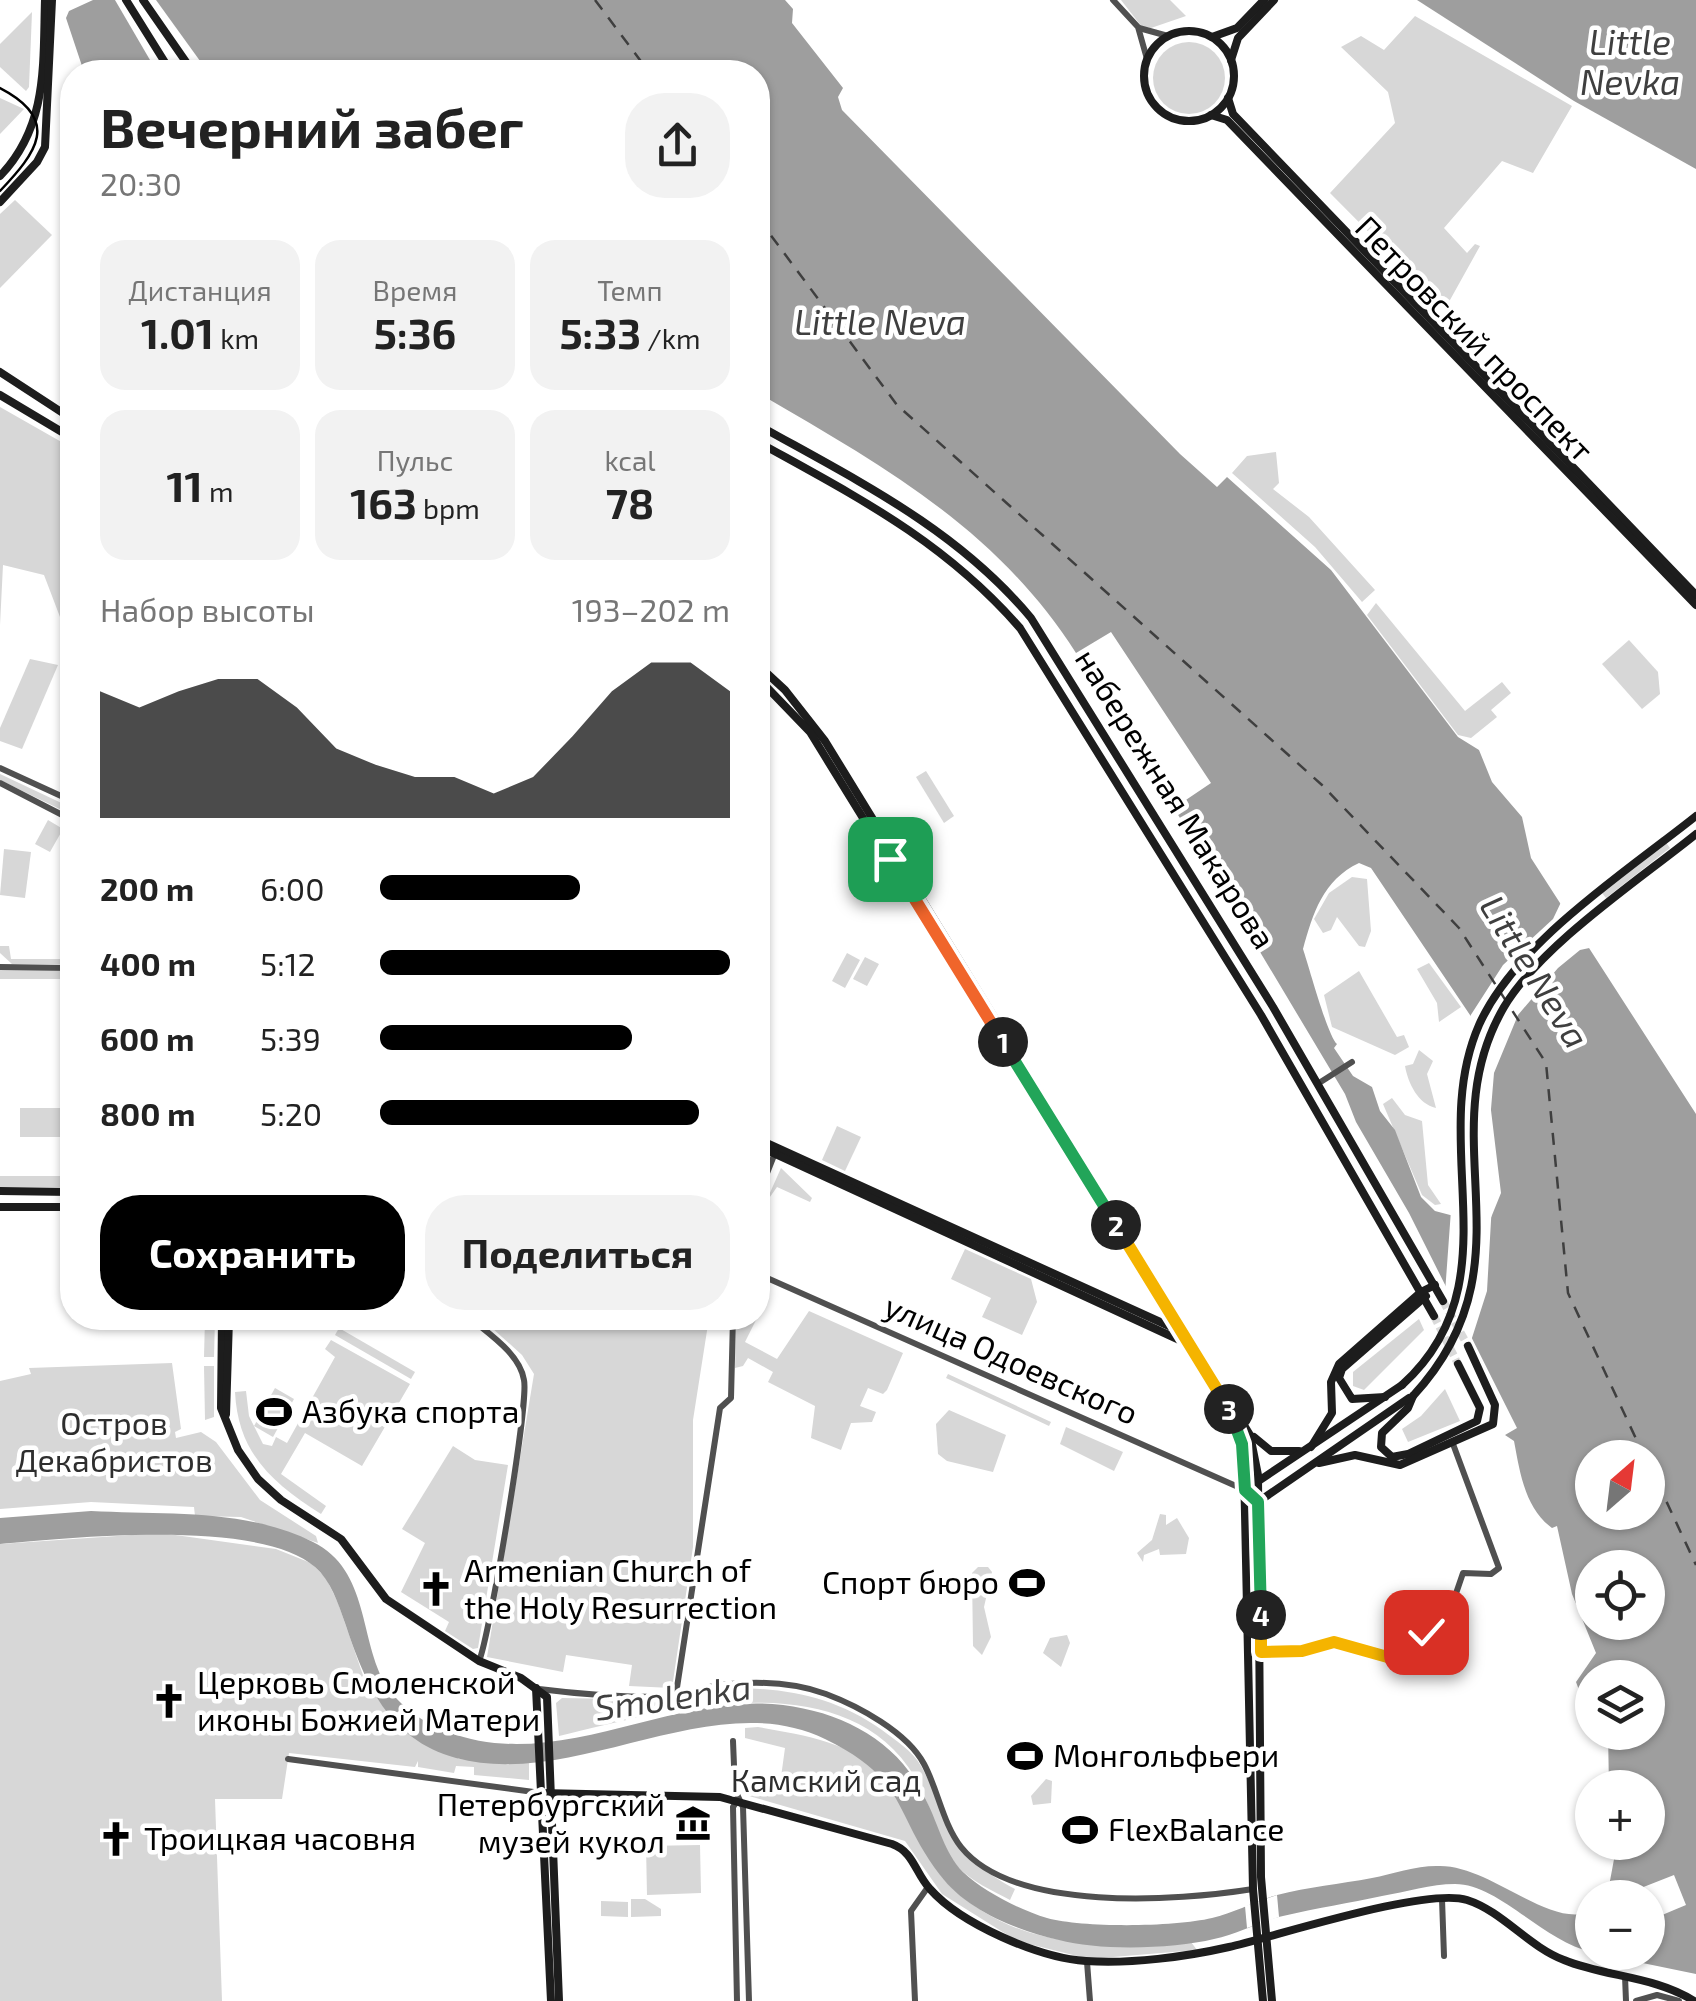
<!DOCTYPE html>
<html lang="ru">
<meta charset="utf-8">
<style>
body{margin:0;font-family:"Exo 2",sans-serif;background:#f2f2f2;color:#222;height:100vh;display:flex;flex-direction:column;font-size:38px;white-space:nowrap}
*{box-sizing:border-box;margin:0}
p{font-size:32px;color:#767676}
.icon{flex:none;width:55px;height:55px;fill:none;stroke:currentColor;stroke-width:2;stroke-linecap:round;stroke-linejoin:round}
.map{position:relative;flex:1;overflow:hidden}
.panel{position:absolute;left:60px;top:60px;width:710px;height:1270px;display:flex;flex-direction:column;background:#fff;border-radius:40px;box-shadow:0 2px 8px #0004}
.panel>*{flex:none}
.needle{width:65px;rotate:28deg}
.fabs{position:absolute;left:1575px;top:1440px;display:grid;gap:20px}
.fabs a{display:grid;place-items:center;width:90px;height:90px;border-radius:50%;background:#fff;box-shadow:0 2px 8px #0004;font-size:50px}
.pin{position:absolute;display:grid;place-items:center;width:85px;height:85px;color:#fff;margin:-42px;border-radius:20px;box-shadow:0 5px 15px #0006}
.km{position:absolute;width:50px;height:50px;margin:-25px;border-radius:50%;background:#222;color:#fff;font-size:28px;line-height:50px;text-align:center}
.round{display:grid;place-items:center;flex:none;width:105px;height:105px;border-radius:40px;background:#f2f2f2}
.headline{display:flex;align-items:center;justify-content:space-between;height:170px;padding:0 40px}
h1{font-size:55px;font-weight:700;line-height:75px}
.figures{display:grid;grid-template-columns:repeat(3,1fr);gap:15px;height:170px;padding:10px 40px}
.figures div{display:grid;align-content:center;border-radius:25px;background:#f2f2f2;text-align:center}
.figures b{font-size:42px;font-weight:700}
.figures small{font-size:28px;font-weight:400}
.figures p{font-size:28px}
.chart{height:280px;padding:20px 40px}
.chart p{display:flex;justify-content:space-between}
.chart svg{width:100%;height:180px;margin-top:10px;fill:#000;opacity:.7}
.action{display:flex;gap:20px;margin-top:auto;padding:20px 40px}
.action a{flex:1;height:115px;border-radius:40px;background:#000;color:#fff;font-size:40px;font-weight:700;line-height:115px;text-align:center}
.action a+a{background:#f2f2f2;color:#222}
ul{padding:0 40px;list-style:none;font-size:32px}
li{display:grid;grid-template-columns:160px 120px 1fr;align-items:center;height:75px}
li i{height:25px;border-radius:12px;background:#000}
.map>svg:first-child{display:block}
.green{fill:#d7d7d7}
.water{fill:#9e9e9e;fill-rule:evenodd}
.pier{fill:#fff}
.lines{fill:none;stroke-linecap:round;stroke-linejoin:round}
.ferry{stroke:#3f3f3f;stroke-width:2.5;stroke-dasharray:12 10;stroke-linecap:butt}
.secondary-tunnel{stroke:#d9d9d9;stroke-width:8;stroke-dasharray:8 4;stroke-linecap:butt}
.street{stroke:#505050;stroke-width:6}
.secondary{stroke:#1d1d1d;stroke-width:8}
.tram{stroke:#000;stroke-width:2.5}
.secondary-bridge{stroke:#1d1d1d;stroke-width:8}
.split-1-casing{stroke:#fff;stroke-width:20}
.split-2-casing{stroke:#fff;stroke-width:20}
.split-3-casing{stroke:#fff;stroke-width:20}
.split-4-casing{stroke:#fff;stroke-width:20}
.split-5-casing{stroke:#fff;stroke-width:20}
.split-1{stroke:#f0652b;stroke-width:12}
.split-2{stroke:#22a559;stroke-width:12}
.split-3{stroke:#f5b400;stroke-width:12}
.split-4{stroke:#22a559;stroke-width:12}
.split-5{stroke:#f5b400;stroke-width:12}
.labels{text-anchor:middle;stroke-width:9;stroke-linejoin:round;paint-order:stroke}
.street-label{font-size:32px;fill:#000;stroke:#fff}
.poi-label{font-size:32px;fill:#000;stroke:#fff;text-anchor:start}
.park-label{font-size:32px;fill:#2e2e2e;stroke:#fff}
.water-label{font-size:35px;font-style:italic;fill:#3f3f3f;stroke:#fff}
</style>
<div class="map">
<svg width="1696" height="2001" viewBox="0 0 1696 2001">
<rect width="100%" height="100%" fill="#fff"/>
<!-- green -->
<g class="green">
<polygon points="1121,0 1170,0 1186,16 1151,28 1142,27"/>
<polygon points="32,12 29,87 26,91 0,67 0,44"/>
<polygon points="1415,16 1572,106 1533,173 1502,161 1444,228 1467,253 1475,244 1480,246 1445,309 1330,193 1395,123 1388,92 1341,47 1361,36 1384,50"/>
<circle cx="1189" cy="78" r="36"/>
<polygon points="0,98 24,109 0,134"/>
<polygon points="15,200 52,235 0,288 0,214"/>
<polygon points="0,407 72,448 72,617 60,617 44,575 3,565 0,625"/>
<polygon points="1276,452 1279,483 1273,489 1309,517 1375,590 1362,602 1315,547 1232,473 1247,456"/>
<polygon points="1376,603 1465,711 1502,682 1511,693 1491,710 1497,717 1471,738 1458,735 1367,615"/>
<polygon points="1629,640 1658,672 1660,694 1642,709 1602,664"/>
<polygon points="30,659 58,665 22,749 0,741 0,728"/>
<polygon points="926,771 954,816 944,823 916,777"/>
<polygon points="0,774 72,808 72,815 0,780"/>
<polygon points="48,820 63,829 50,852 35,844"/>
<polygon points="1662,837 1670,848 1606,898 1598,888"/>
<polygon points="4,849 31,852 25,898 0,895"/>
<polygon points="1352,877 1367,879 1371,931 1365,947 1359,946 1337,917 1331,930 1323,933 1314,919 1329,893"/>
<polygon points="0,946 9,946 11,959 72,959 72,964 12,964 0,953"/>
<polygon points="847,953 860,960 845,988 832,981"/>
<polygon points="865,957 879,964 867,986 853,979"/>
<polygon points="1429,963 1461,1007 1439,1022 1437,1003 1417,969"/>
<polygon points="0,969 72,970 72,979 0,979"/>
<polygon points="1359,971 1397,1037 1404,1035 1409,1047 1395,1055 1332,1027 1324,995"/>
<path d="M1419,1050L1433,1061L1427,1074L1436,1108C1418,1104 1408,1083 1405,1066L1413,1064Z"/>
<polygon points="1392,1098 1405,1115 1422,1121 1428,1185 1441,1204 1435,1205 1422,1195 1383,1104"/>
<rect x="20" y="1108" width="52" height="29"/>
<polygon points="837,1126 861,1137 845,1171 822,1160"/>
<polygon points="781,1168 812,1198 810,1202 777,1187 765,1204"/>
<rect x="0" y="1176" width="72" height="11"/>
<polygon points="965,1249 1031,1279 1037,1302 1022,1335 982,1317 991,1298 951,1279"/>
<polygon points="809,1311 903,1353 887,1390 883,1394 868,1388 860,1406 876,1412 872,1422 851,1423 841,1450 811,1438 815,1406 768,1382 773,1372 748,1358 743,1366 735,1368 736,1318 757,1318 745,1342 777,1359"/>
<polygon points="205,1318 215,1318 214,1357 204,1357"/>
<polygon points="481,1318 709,1318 693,1420 693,1547 672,1688 629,1686 632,1665 566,1655 563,1672 487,1657 534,1374 522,1355"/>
<polygon points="1419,1319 1424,1330 1364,1390 1353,1386 1353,1372"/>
<polygon points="339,1328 415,1372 411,1379 335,1335"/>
<path d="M331,1340L410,1384L362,1466L305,1433L281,1474L326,1506L321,1514C272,1483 238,1453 235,1392L246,1391L249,1416L263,1444L272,1446L276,1437L287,1443L335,1357L325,1349Z"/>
<polygon points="172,1363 181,1429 175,1432 176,1438 201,1432 216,1442 260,1500 316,1536 318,1543 241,1517 195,1516 194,1507 91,1502 0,1509 0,1381 31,1374 29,1368"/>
<polygon points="204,1366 214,1366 214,1417 205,1420"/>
<polygon points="948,1374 1051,1422 1049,1426 946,1378"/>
<polygon points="275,1388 294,1399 273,1437 254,1426"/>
<polygon points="1445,1389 1460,1421 1408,1442 1402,1429 1421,1416"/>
<polygon points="949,1410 1006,1435 993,1472 947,1461 938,1454 936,1424"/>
<polygon points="1066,1427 1123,1452 1114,1471 1060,1444"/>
<polygon points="453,1446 475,1460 508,1465 478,1648 473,1649 445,1631 449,1622 401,1592 425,1543 402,1529"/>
<polygon points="1160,1514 1166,1515 1166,1525 1177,1518 1189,1538 1186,1554 1160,1555 1159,1549 1144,1555 1143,1562 1137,1553 1152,1540"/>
<polygon points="161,1533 276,1549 311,1563 326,1578 338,1603 366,1684 459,1759 529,1763 529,1780 474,1775 474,1767 456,1766 454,1773 418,1767 418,1761 415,1767 289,1753 282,1799 215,1799 222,2001 0,2001 0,1544"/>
<polygon points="978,1567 988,1567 992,1572 984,1607 991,1637 982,1655 973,1646 972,1573"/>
<polygon points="1067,1635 1070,1643 1061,1667 1043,1653 1050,1638"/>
<path d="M738,1688C793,1689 836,1698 882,1730C896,1741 912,1750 921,1766C958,1834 940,1847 1015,1889L1010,1900C993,1891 971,1881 958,1867C938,1842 931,1804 915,1777C843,1659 665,1711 559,1736L556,1703L562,1698L673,1700Z"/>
<path d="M758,1727C802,1735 852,1741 884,1777C899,1795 910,1823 922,1844C932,1859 938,1876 952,1888C1022,1952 1104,1946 1191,1942L1197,1950L1089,1959L1017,1941L942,1894L905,1841L749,1796L747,1777H781L785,1748L745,1738V1728Z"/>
<polygon points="1046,1779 1052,1781 1051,1803 1033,1805 1031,1796"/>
<polygon points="700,1845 701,1893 647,1895 646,1846"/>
<polygon points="631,1899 645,1899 661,1909 661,1916 631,1917"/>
<polygon points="601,1901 628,1902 628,1917 601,1916"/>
</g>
<!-- water -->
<g class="water">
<path d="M93,0H785L793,9L792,23L843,88L838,97L842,110L1180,454L1217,487L1227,477L1331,570L1458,737L1479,750L1492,782L1522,817L1531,858L1696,1114V1974L1594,1953L1648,1952V1898L1607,1897L1617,1843L1648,1842V1788L1609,1787L1608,1733L1648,1732V1678H1592V1695L1579,1690L1576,1682L1596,1653L1572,1594L1557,1526L1552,1528C1525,1508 1520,1473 1514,1441L1505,1435L1517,1428L1409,1213L1356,1122L1345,1094L1174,808L1211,783L1111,632L1076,653C996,528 883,466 758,393V72H84L66,18L69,11ZM1359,863L1371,868L1470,1015L1490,1102L1501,1193L1488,1225L1435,1211L1421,1197L1395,1130L1380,1111L1372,1087L1353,1076L1334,1048L1337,1044C1328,1037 1309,967 1303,949C1313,913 1323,880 1359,863ZM1592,1458H1648V1512H1592ZM1592,1568H1648V1622H1592Z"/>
<polygon points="1417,0 1696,0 1696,169 1574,101"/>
<path d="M91,1511C165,1515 245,1508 313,1542C370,1570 359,1641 386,1685C400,1707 424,1723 448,1732C558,1774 672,1691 783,1705C846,1713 901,1743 927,1802C938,1824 945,1854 963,1872C983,1891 1020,1910 1047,1918C1084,1928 1174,1927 1212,1918C1234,1913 1255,1901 1277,1895C1308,1887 1340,1884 1372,1878C1393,1874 1418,1865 1440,1866C1492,1866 1550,1930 1592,1911V1952C1544,1942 1499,1884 1455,1884C1431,1884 1406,1892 1382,1896C1350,1903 1316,1908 1283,1916C1260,1921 1238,1934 1214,1939C1173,1949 1099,1951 1059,1940C1017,1930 967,1911 940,1875C892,1812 909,1780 825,1739C713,1684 575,1790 456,1758C388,1739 365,1683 345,1623C338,1603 331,1581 315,1567C259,1518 72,1538 0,1544V1518Z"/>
</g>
<!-- pier -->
<g class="pier">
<polygon points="115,0 156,0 208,72 157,72"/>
<polygon points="1563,898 1594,947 1580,950 1558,968 1518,1015 1494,1073 1489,1133 1465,1024 1503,965 1553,919"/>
<polygon points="1492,1203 1487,1291 1471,1341 1445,1293 1451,1210 1485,1219"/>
<polygon points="1674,1875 1686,1905 1674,1910 1648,1921 1648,1898 1618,1897"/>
<polygon points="1277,1895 1279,1917 1247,1928 1245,1906"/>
</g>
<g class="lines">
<!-- ferry -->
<g class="ferry">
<polyline points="595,0 649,72"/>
<polyline points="758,218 897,405 1322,785 1459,928 1546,1063 1568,1293 1645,1458"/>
<polyline points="1648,1462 1696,1565"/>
</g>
<!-- secondary-tunnel -->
<g class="secondary-tunnel">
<polyline points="1443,1301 1468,1346"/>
<polyline points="1434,1316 1458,1364"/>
</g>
<!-- street -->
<g class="street">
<polyline points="1113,0 1138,27 1147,59"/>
<polyline points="1139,28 1168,36"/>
<polyline points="0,768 72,801"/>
<polyline points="0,783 72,820"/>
<polyline points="0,967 72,968"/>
<polyline points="1319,1083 1352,1062"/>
<polyline points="758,1196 775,1153"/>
<polyline points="758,1274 1245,1490"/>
<path d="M470,1318C489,1334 520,1354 524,1380C529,1403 489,1639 479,1661"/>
<polyline points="1249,1652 1301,1651 1334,1642 1416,1665 1428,1624 1450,1611 1463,1573 1491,1574 1499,1568 1453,1444"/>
<path d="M539,1689C578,1694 621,1697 660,1697C680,1696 700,1688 720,1685C754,1681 793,1682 826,1694C858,1706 907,1732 924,1764C938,1790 943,1824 961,1847C1014,1913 1178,1901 1253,1889"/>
<polyline points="676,1694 720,1408 731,1398 733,1318"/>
<polyline points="733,1741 735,1790 743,1807 749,2001"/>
<polyline points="288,1759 541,1793"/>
<polyline points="1442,1899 1444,1956"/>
<polyline points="1087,1962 1090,2001"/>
<polyline points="1625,1976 1626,2001"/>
<polyline points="737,2001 733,1807 737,1801"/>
<polyline points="915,2001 911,1911 928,1887"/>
<polyline points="1636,2001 1657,1995 1679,2001"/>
</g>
<!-- secondary -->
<g class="secondary">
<polyline points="126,0 171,72"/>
<polyline points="143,0 193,72"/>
<circle cx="1189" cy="76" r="45"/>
<polyline points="1212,37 1237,28 1264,0"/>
<polyline points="1231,60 1238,38 1274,0"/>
<polyline points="1228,98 1233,114 1696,595"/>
<polyline points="1211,115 1227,120 1696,605"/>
<path d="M0,176C48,126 43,65 45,0"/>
<polyline points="0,202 37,162 45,147 52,0"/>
<polyline points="0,372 72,419"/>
<polyline points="0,395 72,438"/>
<path d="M758,425C858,481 957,529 1031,618L1273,1007L1443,1301"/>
<path d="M758,442C857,497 943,540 1020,628L1261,1015L1434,1316"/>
<polyline points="758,665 785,690 825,741 1250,1435 1258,1475 1261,1877 1272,2001"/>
<polyline points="758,678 810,732 826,758 1236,1423 1244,1467 1253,1889 1263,2001"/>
<polyline points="758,1139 1180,1331"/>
<polyline points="758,1146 1186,1343"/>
<polyline points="0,1191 72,1192"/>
<polyline points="0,1207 72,1207"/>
<polyline points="222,1318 221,1408 238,1450 258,1479 281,1500 341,1539 386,1599 479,1661 521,1678 547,1697 559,2001"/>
<polyline points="1413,1396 1408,1408 1382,1433 1381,1447 1392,1457 1408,1454 1477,1421 1480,1408 1458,1364"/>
<polyline points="1385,1397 1352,1399 1339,1378 1342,1369 1426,1296"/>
<polyline points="226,1414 229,1318"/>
<polyline points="1254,1437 1271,1451 1299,1451"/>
<polyline points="1311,1447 1332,1413 1331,1382 1339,1364 1421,1292 1435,1285"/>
<polyline points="1319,1463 1355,1455 1400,1465 1493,1424 1495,1405 1468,1346"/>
<polyline points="1257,1482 1402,1385"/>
<polyline points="1258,1502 1409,1398"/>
<polyline points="536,1688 551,2001"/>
<path d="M541,1793L720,1797L892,1844C914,1852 915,1873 930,1889C961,1924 1039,1958 1086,1961C1131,1964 1185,1957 1229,1947C1277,1936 1426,1887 1467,1900C1502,1911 1529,1947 1564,1960C1605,1977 1655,1976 1694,2001"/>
</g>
<!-- tram -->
<path class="tram" d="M0,88C62,120 36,153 0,191"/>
<!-- secondary-bridge -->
<g class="secondary-bridge">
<path d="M1402,1385C1516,1282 1426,1146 1479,1025C1516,942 1626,872 1696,816"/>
<path d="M1413,1396C1537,1262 1427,1139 1504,1007C1541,945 1639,880 1696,834"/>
</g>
</g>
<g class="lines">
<defs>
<polyline id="split-1" points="890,859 1003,1042"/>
<polyline id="split-2" points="1003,1042 1116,1225"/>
<polyline id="split-3" points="1116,1225 1229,1409"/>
<polyline id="split-4" points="1229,1409 1242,1444 1245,1490 1258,1502 1261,1615"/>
<polyline id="split-5" points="1261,1615 1261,1652 1302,1651 1334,1642 1416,1665 1426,1632"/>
</defs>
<!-- split-1 casing -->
<use href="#split-1" class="split-1-casing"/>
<!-- split-2 casing -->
<use href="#split-2" class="split-2-casing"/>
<!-- split-3 casing -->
<use href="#split-3" class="split-3-casing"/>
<!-- split-4 casing -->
<use href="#split-4" class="split-4-casing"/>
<!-- split-5 casing -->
<use href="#split-5" class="split-5-casing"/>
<!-- split-1 -->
<use href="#split-1" class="split-1"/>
<!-- split-2 -->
<use href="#split-2" class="split-2"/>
<!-- split-3 -->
<use href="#split-3" class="split-3"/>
<!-- split-4 -->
<use href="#split-4" class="split-4"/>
<!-- split-5 -->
<use href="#split-5" class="split-5"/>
</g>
<!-- icons -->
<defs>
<symbol id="stadium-bare" viewBox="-9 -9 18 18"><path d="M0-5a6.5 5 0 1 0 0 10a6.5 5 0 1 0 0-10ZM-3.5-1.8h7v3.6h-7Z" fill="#000" stroke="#fff" stroke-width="2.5" paint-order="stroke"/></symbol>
<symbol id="church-bare" viewBox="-9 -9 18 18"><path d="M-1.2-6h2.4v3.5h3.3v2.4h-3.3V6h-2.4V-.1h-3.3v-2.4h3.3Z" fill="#000" stroke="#fff" stroke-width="2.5" paint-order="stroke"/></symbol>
<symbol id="museum-bare" viewBox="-9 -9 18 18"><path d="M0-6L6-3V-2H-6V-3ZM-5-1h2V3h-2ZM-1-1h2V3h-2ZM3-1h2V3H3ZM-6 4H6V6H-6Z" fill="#000" stroke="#fff" stroke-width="2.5" paint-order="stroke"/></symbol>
</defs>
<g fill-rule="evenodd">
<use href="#stadium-bare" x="249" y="1387" width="50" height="50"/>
<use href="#stadium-bare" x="1002" y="1558" width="50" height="50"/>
<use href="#church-bare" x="411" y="1564" width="50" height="50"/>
<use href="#church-bare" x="144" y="1676" width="50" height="50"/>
<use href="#stadium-bare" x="1000" y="1731" width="50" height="50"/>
<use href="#museum-bare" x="668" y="1798" width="50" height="50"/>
<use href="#stadium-bare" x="1055" y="1805" width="50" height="50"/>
<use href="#church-bare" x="91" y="1814" width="50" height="50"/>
</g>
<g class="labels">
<!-- street labels -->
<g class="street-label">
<text transform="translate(1474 339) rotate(46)" y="11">Петровский проспект</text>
<text transform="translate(1175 799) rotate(58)" y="11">набережная Макарова</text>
<text transform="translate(1011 1360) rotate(24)" y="11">улица Одоевского</text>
</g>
<!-- poi labels -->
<g class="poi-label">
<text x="302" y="1423">Азбука спорта</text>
<text x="464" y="1582">Armenian Church of<tspan x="464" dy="37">the Holy Resurrection</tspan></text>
<text x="999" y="1594" text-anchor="end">Спорт бюро</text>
<text x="197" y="1694">Церковь Смоленской<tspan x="197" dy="37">иконы Божией Матери</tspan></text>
<text x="1053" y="1767">Монгольфьери</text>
<text x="665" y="1816" text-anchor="end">Петербургский<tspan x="665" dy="37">музей кукол</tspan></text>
<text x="1108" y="1841">FlexBalance</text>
<text x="144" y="1850">Троицкая часовня</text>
</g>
<!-- park labels -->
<g class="park-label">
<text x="114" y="1435">Остров<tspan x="114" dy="37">Декабристов</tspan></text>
<text x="826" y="1792">Камский сад</text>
</g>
<!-- water labels -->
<g class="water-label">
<text x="1630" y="55">Little<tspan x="1630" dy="40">Nevka</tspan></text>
<text x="880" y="335">Little Neva</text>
<text transform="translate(1534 972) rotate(58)" y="12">Little Neva</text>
<text transform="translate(673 1698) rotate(-8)" y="12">Smolenka</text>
</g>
</g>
</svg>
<div class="fabs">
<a><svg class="needle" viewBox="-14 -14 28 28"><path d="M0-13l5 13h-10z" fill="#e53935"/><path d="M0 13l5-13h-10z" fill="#767676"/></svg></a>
<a><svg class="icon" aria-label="locate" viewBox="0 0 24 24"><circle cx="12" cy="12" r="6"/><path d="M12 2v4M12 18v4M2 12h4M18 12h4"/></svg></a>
<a><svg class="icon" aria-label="layers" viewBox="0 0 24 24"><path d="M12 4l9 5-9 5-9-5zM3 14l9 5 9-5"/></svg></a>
<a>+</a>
<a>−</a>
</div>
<div class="pin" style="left:890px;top:859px;background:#1e9e55"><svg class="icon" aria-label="arrive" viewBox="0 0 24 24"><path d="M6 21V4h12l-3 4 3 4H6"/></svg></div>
<div class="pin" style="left:1426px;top:1632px;background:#d93025"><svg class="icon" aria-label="check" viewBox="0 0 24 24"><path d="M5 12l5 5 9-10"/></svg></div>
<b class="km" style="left:1003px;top:1042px">1</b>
<b class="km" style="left:1116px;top:1225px">2</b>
<b class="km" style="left:1229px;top:1409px">3</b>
<b class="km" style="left:1261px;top:1615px">4</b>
<section class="panel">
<div class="headline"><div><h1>Вечерний забег</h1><p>20:30</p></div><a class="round"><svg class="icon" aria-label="share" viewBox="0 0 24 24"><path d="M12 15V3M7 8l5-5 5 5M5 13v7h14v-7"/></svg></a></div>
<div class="figures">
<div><p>Дистанция</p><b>1.01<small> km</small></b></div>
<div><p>Время</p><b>5:36</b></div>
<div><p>Темп</p><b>5:33<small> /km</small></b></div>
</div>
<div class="figures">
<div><b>11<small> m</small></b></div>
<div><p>Пульс</p><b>163<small> bpm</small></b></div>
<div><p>kcal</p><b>78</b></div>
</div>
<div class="chart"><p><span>Набор высоты</span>193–202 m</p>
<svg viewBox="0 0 160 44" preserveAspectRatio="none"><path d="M0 44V13L10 17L20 13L30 10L40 10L50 17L60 27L70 31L80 34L90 34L100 38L110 34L120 24L130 13L140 6L150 6L160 13V44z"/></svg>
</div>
<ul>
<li><b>200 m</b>6:00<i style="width:57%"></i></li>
<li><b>400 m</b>5:12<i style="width:100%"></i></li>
<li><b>600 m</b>5:39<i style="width:72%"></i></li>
<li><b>800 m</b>5:20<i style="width:91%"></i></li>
</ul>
<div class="action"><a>Сохранить</a><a>Поделиться</a></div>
</section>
</div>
